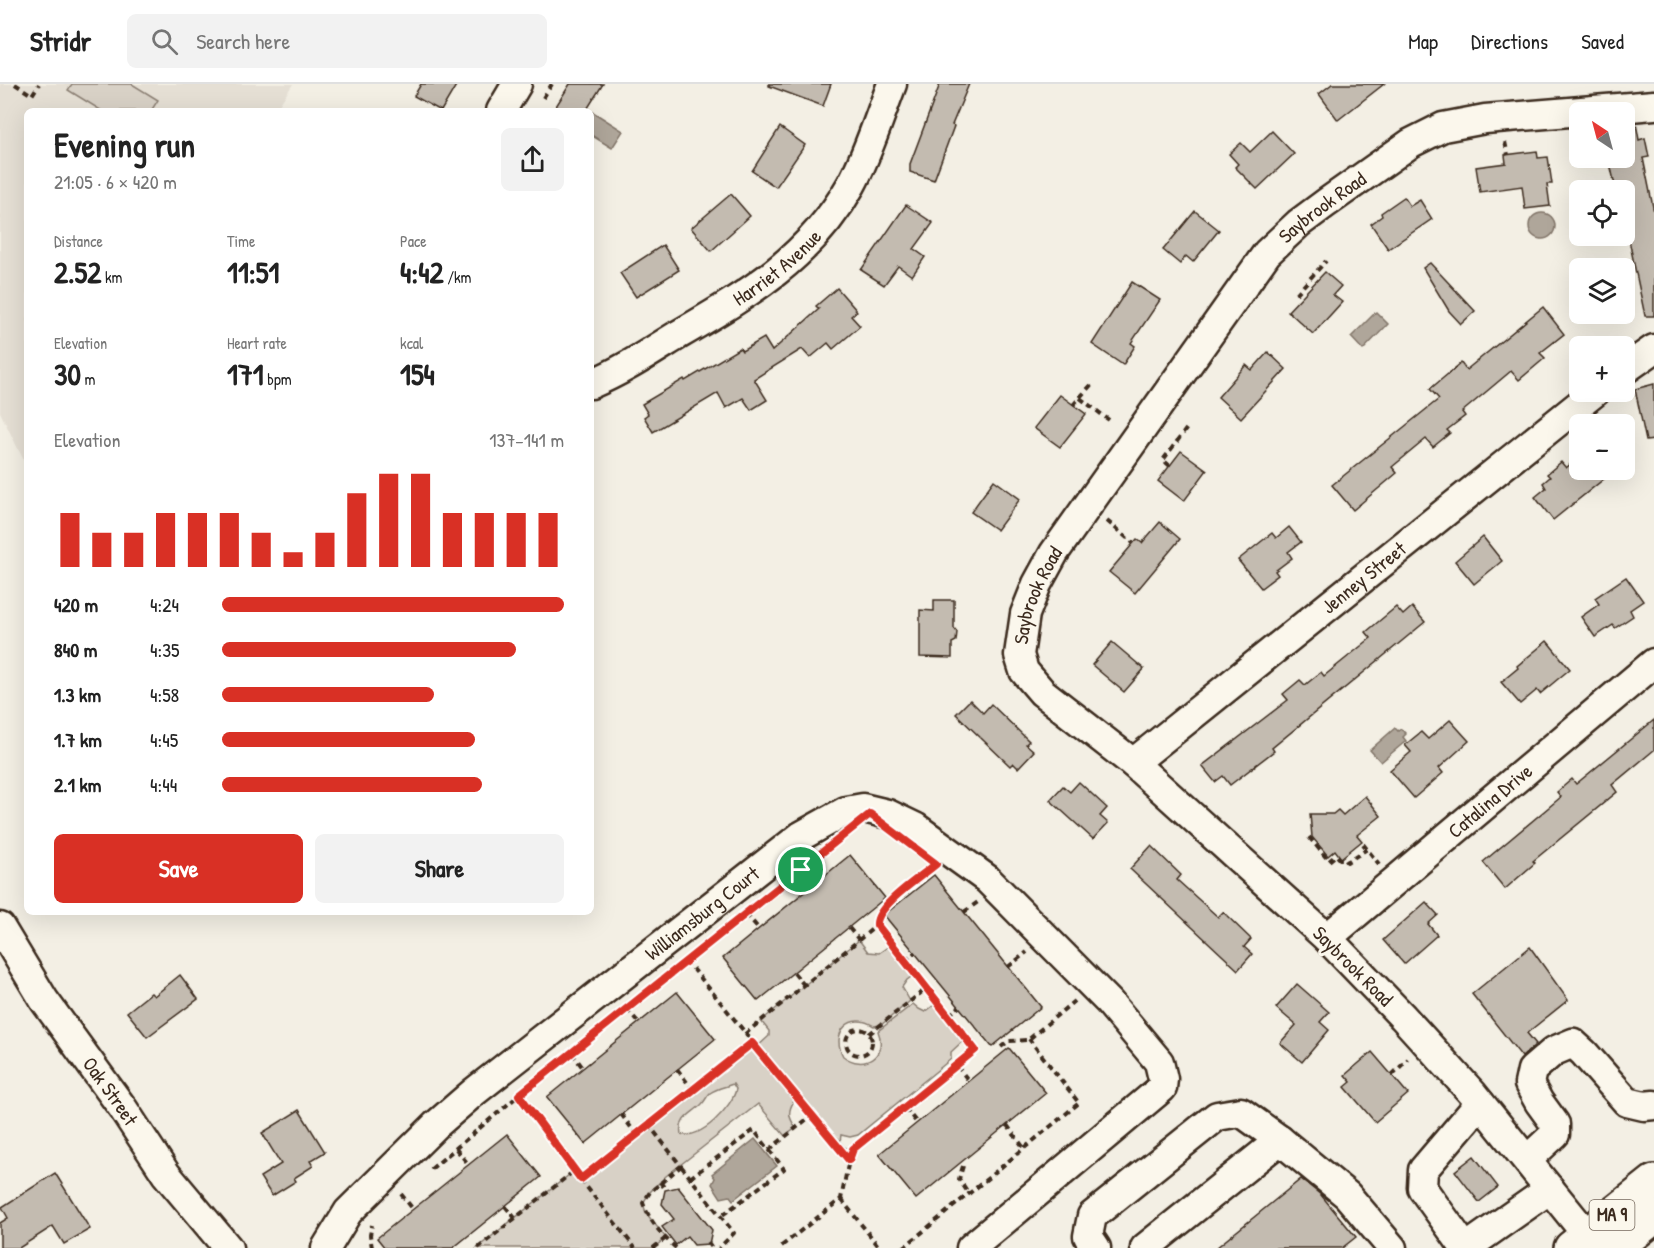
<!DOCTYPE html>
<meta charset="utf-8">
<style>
body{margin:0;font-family:"Patrick Hand",sans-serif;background:#f2f2f2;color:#222;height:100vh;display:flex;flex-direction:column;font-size:22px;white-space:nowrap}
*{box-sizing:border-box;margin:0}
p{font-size:20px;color:#767676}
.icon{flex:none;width:33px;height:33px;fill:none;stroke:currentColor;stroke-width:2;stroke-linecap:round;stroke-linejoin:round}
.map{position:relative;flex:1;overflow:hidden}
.panel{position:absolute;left:24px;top:24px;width:570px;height:807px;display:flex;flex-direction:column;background:#fff;border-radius:9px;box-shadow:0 6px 24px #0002}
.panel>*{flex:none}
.needle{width:39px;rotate:324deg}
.tools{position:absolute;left:1569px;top:18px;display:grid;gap:12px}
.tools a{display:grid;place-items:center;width:66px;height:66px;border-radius:9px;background:#fff;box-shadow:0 6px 24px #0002;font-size:30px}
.pin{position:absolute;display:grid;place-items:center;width:51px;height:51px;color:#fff;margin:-26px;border:3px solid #fff;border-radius:50%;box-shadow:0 2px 6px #0007}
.round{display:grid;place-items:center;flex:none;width:63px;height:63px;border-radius:9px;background:#f2f2f2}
.overview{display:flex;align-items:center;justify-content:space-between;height:102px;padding:0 30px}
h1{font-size:33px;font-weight:700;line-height:45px}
.stats{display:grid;grid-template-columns:repeat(3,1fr);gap:9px;height:102px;padding:6px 30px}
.stats div{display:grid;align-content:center}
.stats b{font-size:30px;font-weight:700}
.stats small{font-size:16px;font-weight:400}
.stats p{font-size:16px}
.chart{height:168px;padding:12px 30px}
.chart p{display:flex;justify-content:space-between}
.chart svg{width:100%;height:108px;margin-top:6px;stroke:#d93025;stroke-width:6}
.primary-button{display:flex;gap:12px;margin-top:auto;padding:12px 30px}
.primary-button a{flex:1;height:69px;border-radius:9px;background:#d93025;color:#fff;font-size:24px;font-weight:700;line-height:69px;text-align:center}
.primary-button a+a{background:#f2f2f2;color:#222}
ul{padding:0 30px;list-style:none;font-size:20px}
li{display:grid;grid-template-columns:96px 72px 1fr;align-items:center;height:45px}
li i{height:15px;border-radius:8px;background:#d93025}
header{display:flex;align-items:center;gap:36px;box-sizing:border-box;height:84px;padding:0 30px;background:#fff;border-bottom:2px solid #e0e0e0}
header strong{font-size:28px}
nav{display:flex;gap:33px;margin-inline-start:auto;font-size:21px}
.search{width:420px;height:54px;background:#f2f2f2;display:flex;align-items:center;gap:15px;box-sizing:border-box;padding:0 21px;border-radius:9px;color:#767676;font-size:22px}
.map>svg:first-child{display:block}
.built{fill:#e5dfd4}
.green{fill:#d8d1c6;stroke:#8a7e72;stroke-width:1.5;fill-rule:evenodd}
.water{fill:#afa69a;stroke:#817468;stroke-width:1.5}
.building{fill:#c3bbb0;stroke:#3b2a1e;stroke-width:1.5}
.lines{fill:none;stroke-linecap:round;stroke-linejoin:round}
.minor-casing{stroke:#3b2a1e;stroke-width:33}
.highway-casing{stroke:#3b2a1e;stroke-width:38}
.path{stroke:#3b2a1e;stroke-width:4;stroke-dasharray:6 4.5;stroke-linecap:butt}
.minor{stroke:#fbf7ec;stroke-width:28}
.highway{stroke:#fbf7ec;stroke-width:33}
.route-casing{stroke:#fff;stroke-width:12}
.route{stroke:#d93025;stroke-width:8}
.labels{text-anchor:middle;stroke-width:6;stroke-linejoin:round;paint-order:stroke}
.shield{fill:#fbf7ec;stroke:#75685c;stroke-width:1.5}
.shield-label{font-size:18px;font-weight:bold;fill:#3b2a1e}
.street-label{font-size:20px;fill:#3b2a1e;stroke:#fbf7ec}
</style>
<header>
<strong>Stridr</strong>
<div class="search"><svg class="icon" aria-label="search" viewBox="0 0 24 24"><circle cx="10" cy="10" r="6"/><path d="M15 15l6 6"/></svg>Search here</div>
<nav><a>Map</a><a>Directions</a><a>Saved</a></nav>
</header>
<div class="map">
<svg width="1654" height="1164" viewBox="0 0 1654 1164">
<rect width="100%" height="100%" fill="#f3efe4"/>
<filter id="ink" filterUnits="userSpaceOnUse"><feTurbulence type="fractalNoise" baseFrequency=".0167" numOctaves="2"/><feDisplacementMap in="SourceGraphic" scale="12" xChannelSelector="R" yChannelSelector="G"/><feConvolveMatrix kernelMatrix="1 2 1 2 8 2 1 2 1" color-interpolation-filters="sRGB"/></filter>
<g filter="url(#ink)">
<!-- built -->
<polygon class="built" points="0,0 293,0 275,27 27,27 27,383 0,328"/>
<!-- green -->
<g class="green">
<polygon points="72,0 132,0 158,16 151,27 102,27 68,6"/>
<path d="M859,856L868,868L879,869L892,860L915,890L907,896L902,903L910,917L881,941L874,942C851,927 830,948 843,972C864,988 888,972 878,947L913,920L919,925L925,928L938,918L966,954L951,968V975L858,1051L850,1053L841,1051L840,1058L844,1063L849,1065L846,1067L812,1031L756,964L769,952V947L761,937Z"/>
<path d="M748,964H752L794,1017C787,1028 789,1034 796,1044L785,1052L758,1020L666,1092L650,1108L643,1119L646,1129L666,1154L653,1164H477L574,1087L581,1095L741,967ZM733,1000L736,1005C733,1022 700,1057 681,1050C678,1034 692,1030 702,1020C705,1017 707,1012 710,1009C717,1004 725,1003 733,1000Z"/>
</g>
<!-- water -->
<g class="water">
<polygon points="593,28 623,47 612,64 591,51 591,31"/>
<circle cx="1542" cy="142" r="13"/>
<polygon points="1376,228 1388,240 1363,266 1351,253"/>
<polygon points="1395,644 1398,647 1401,645 1406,650 1403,653 1406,657 1381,678 1370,666"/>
<polygon points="755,1055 777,1082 733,1116 730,1112 721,1114 712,1100 715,1094 712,1090"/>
</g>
<!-- building -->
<g class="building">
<polygon points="421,0 457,0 441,27 414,12"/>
<polygon points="570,0 603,0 586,27 553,27"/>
<polygon points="769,0 831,0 823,22 769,2"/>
<polygon points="940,0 969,0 952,41 954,42 934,96 910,88 910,80"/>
<polygon points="1332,0 1384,0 1338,36 1319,10"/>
<polygon points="1636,39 1639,56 1645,54 1649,73 1643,74 1654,128 1654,232 1645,232 1624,132 1624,106 1616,106 1609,75 1624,74 1624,40"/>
<polygon points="780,43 805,61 776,103 752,87"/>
<polygon points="1272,47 1294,70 1257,105 1235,83 1238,80 1229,70 1241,59 1250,68"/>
<polygon points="1537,67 1538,74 1548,73 1552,100 1547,100 1550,122 1525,125 1522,102 1480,108 1476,83 1506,79 1505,71"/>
<polygon points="731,110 750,132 711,167 691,144"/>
<polygon points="1404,113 1410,122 1420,116 1432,135 1388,165 1371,140 1382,132 1381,129"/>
<polygon points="906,121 933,139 914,165 925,173 912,192 898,182 884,201 861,186"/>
<polygon points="1195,127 1219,146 1193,178 1186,172 1180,180 1163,166"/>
<polygon points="663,161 679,186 636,213 620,189"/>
<polygon points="1430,179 1475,227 1461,240 1449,227 1423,184"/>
<polygon points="1325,188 1341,202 1333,211 1342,218 1313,250 1288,227"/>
<polygon points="1132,198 1160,216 1131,259 1135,262 1123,281 1092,260"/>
<polygon points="837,204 857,227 851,232 860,242 833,265 828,259 810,274 802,265 754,295 767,316 751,326 743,314 726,324 718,309 653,348 644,333 648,330 642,320 684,295 685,297 740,264 742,267 764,254 772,267 819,225 816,222"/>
<polygon points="1543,223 1564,250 1540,269 1545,274 1519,296 1511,287 1462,328 1465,332 1447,346 1450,349 1433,363 1426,355 1392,383 1397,389 1353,426 1332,401 1439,315 1430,305 1461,279 1466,286"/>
<polygon points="1268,268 1286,285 1241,334 1218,313 1246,281 1252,286"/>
<polygon points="1654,300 1654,356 1646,357 1635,305"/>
<polygon points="1060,311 1086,330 1060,363 1034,344"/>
<polygon points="1181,367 1207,386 1184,417 1158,397"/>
<polygon points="1580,372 1580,386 1615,386 1553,436 1535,413 1546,404 1543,399 1550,393 1547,390 1561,378 1566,384"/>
<polygon points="994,396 1020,415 997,446 971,428"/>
<polygon points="1160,438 1180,455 1135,509 1109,488 1137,455 1142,459"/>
<polygon points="1289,443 1301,458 1288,468 1292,474 1275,487 1278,491 1261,504 1238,476 1272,449 1276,454"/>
<polygon points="1483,453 1502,477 1474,500 1455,477"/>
<polygon points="1626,493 1643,517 1630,526 1633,532 1615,544 1613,541 1595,553 1581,533 1599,520 1595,514"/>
<polygon points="934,516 954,516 954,544 957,548 956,557 952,559 952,574 920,573 920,526 934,527"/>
<polygon points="1396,523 1403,531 1412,523 1425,538 1272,664 1274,667 1230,701 1223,692 1215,698 1202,682 1288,616 1283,610 1300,596 1305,601 1321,588 1324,592 1371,554 1366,548"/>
<polygon points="1547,557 1570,585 1540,610 1537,606 1520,620 1501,598 1518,584 1517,582"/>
<polygon points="1112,558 1144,585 1124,608 1092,581"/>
<polygon points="970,616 983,629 991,620 1029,657 1026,660 1034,667 1018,684 1013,679 1010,682 956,630"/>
<polygon points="1450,636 1469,657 1439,684 1443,689 1414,714 1390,686 1411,668 1405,661 1421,648 1428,655"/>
<polygon points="1654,636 1654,666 1612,701 1617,708 1533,777 1535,779 1505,805 1483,778 1561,713 1557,708 1572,695 1576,700"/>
<polygon points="1079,698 1107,724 1100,732 1108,739 1093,755 1050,716 1063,702 1070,708"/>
<polygon points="1365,712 1381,732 1357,751 1362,757 1341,774 1335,766 1328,772 1312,753 1310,730 1333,730 1338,726 1343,731"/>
<polygon points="1151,762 1181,791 1177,796 1218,833 1223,828 1251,855 1244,863 1252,870 1238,886 1130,785"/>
<polygon points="850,771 885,814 758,917 723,874"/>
<polygon points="934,791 1041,923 992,963 884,831"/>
<polygon points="1426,818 1438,831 1428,840 1437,851 1404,880 1383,856"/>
<polygon points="1530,863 1568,916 1527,949 1536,960 1522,973 1472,910"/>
<polygon points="180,891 198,915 147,953 127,928 151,909 154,912"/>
<polygon points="1297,900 1329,928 1320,938 1329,946 1302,978 1280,959 1296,941 1276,924"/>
<polygon points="677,908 715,955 585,1060 547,1013"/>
<polygon points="1009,964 1046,1009 916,1115 879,1070"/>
<polygon points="1372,968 1408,1010 1375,1038 1345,1003 1351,998 1345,991"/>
<polygon points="299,1026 325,1068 310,1077 313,1082 294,1094 296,1097 272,1112 260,1093 281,1080 262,1049"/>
<polygon points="507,1050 541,1093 453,1164 385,1164 377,1154"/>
<polygon points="1474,1072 1498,1103 1479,1118 1455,1087"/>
<polygon points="55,1089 90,1145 64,1160 53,1142 19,1164 0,1164 0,1139 8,1134 2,1123"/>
<polygon points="1301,1095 1321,1111 1356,1153 1342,1164 1216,1164"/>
<polygon points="678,1103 712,1146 709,1160 694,1161 687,1152 676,1161 662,1143 674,1135 662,1120 665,1106"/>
</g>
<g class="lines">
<defs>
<g id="minor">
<polyline points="501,27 517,0"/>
<polyline points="1624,286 1654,265"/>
<path id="s1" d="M591,300C622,287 649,269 678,251C748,210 809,175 851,101C867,73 880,31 892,0"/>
<path id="s2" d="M1133,679L1595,308"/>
<path id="s3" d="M0,843L44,916L122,1023L166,1090L228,1164"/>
<path id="s4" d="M1327,854L1654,579"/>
<polyline points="1527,1076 1555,1050 1555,1040 1539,1018 1529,1000 1532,986 1554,967 1573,959 1584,969 1627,1018 1644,1022 1654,1021"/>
<path id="s5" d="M1587,1151L1473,1010L1403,933L1327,854L1133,679L1042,608L1024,587L1019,571L1025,530L1037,500L1054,469L1267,169L1299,139L1326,119L1411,59L1443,43L1485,35L1654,21"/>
<path id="s6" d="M326,1164L348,1128L436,1041L474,1008L801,752L846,727L863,724L888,730L915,743L987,795L1109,918L1159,978L1163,995L1162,1004L971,1164"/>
<polyline points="1096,1164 1088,1152 1092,1132 1217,1032 1241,1028 1280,1056 1347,1111 1392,1164"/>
<polyline points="1145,1164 1280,1056"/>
<polyline points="1465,1164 1422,1104 1423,1086 1480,1019"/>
<polyline points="1466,1164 1550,1105"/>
</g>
<g id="highway">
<polyline points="1571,1164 1654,1098"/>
<polyline points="1615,1164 1654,1133"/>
</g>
</defs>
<!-- minor casing -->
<use href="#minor" class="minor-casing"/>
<!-- highway casing -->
<use href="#highway" class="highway-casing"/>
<!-- path -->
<g class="path">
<polyline points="15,0 32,11 39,0"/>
<polyline points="543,14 552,0"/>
<polyline points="1505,58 1508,71"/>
<polyline points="1296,210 1326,177"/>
<polyline points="1080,314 1109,336"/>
<polyline points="1073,321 1092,300"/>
<polyline points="1170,382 1163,376 1187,344"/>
<polyline points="1107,437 1133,459"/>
<polyline points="1309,753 1329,777 1336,771 1340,775 1345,775 1347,778 1367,765"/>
<polyline points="1363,760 1379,780"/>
<polyline points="801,786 814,801"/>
<polyline points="964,828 978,818"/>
<polyline points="746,830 759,845"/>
<path d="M877,841C875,822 916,797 931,785"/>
<polyline points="849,844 859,856"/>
<polyline points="686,876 849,1076 841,1115 779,1164"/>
<polyline points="905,877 915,869"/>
<polyline points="1008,883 1027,868"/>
<polyline points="794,889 804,901"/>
<polyline points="627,925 639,939"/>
<polyline points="949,931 959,923"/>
<circle cx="859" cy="958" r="13"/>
<polyline points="745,950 877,841 975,966 853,1065 849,1076"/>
<polyline points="869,950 927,904"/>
<polyline points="1001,963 1009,957 1028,956 1074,917"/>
<polyline points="572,969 583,984"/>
<polyline points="957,982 969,997"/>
<polyline points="677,985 693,1006"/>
<polyline points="1392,991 1408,975"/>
<polyline points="905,1024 917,1039"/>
<polyline points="621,1030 636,1050"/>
<polyline points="1007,1041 1024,1064"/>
<polyline points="456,1065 469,1081"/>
<polyline points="769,1066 812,1031"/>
<polyline points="681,1082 734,1149 719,1164"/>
<polyline points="963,1082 959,1095 969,1110"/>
<polyline points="431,1085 519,1011 707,861"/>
<polyline points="574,1087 635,1164"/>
<polyline points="690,1094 754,1046 784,1085 721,1132"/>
<polyline points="581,1096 649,1041"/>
<polyline points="660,1098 666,1106"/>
<polyline points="401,1110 413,1125"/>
<polyline points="841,1115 880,1164"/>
<polyline points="505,1122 515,1134"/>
<polyline points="708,1158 712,1164"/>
<polyline points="372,1164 370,1151 372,1141"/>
<polyline points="478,1164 574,1087 517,1010"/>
<polyline points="653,1164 666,1154"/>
<path d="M676,1164C662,1152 649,1136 643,1119L650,1108L681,1082L649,1041L752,959"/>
<polyline points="903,1164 1079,1019 1029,955"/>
</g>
<!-- minor -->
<use href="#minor" class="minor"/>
<!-- highway -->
<use href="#highway" class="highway"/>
</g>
</g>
<g class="lines" filter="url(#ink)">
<defs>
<path id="route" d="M870,730L936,780C921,793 875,822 877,841L975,966L853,1065L849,1076L752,959L581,1095L519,1011Z"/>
</defs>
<!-- route casing -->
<use href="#route" class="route-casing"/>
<!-- route -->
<use href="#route" class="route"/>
</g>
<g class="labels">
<!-- shield labels -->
<rect class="shield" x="1589.5" y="1116" width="45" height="30" rx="4.5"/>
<g class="shield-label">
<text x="1612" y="1137">MA 9</text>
</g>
<!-- street labels -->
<g class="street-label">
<text dy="7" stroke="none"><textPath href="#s5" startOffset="1365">Saybrook Road</textPath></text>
<text dy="7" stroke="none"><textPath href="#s1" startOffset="220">Harriet Avenue</textPath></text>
<text dy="7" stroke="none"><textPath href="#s2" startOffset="296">Jenney Street</textPath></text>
<text dy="7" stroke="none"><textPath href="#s5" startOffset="879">Saybrook Road</textPath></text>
<text dy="7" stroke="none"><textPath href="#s4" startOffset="213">Catalina Drive</textPath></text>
<text dy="7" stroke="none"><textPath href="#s6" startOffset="506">Williamsburg Court</textPath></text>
<text transform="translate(1353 882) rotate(45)" y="7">Saybrook Road</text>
<text dy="7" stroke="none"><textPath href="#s3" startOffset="198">Oak Street</textPath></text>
</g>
</g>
</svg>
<div class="tools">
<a><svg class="needle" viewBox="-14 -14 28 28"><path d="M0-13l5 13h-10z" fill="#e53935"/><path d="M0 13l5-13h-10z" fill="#767676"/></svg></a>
<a><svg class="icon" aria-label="locate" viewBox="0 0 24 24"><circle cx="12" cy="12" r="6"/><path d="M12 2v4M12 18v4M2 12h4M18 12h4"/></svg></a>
<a><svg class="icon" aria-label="layers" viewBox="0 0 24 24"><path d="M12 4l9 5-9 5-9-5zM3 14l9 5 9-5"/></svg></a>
<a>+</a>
<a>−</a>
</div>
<div class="pin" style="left:801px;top:786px;background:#1e9e55"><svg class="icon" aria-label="arrive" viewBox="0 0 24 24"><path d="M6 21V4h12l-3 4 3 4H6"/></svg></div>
<section class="panel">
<div class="overview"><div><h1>Evening run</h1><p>21:05 · 6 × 420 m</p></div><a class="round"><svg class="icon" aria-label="share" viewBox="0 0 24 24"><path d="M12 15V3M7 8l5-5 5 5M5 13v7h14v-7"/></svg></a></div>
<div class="stats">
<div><p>Distance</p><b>2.52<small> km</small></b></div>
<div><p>Time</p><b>11:51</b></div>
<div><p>Pace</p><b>4:42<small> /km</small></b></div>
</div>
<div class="stats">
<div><p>Elevation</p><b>30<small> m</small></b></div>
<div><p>Heart rate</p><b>171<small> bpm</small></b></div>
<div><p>kcal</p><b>154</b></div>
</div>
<div class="chart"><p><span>Elevation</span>137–141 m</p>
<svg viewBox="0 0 160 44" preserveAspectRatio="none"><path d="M5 44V22M15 44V30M25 44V30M35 44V22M45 44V22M55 44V22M65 44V30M75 44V38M85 44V30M95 44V14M105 44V6M115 44V6M125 44V22M135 44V22M145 44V22M155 44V22"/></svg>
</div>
<ul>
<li><b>420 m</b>4:24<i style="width:100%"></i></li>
<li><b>840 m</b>4:35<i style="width:86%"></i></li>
<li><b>1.3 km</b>4:58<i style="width:62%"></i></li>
<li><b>1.7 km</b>4:45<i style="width:74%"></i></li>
<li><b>2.1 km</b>4:44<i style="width:76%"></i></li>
</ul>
<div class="primary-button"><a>Save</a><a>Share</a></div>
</section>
</div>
